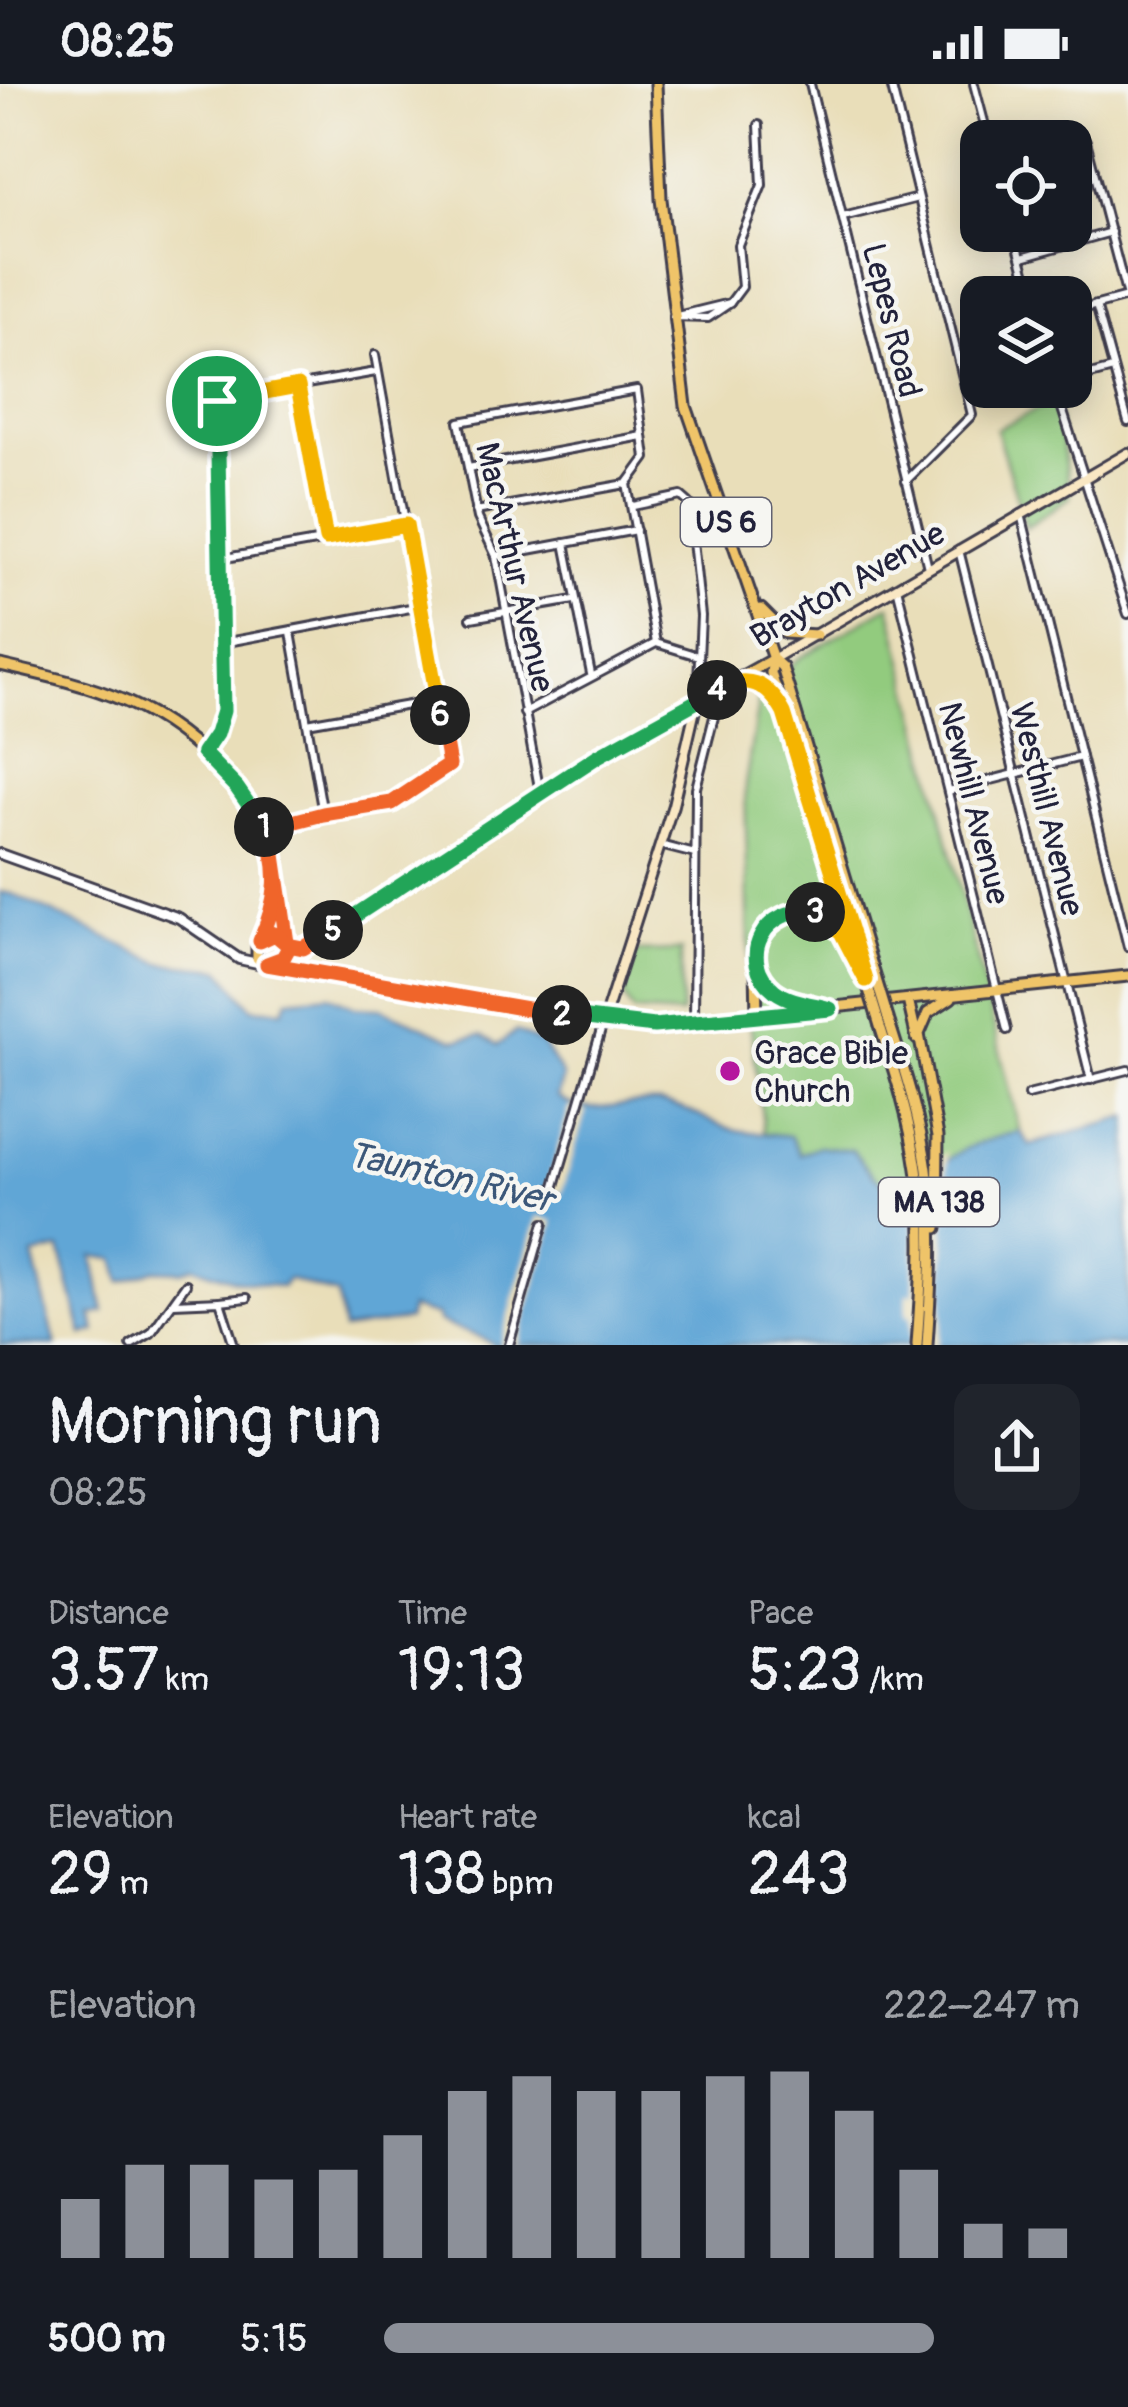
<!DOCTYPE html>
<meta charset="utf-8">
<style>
body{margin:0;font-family:Pangolin,sans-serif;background:#20242c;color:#f1f3f6;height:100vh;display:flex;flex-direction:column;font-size:45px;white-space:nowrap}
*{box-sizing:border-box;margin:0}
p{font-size:39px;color:#9ea1a6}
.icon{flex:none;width:66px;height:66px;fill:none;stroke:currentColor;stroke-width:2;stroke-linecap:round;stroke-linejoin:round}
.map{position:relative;height:1261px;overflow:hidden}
.panel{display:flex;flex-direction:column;background:#171b24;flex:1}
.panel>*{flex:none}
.fabs{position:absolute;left:960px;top:36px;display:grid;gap:24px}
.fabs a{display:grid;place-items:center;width:132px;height:132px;border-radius:24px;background:#171b24;box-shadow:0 6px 30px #0003;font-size:60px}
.pin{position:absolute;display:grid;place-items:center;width:102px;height:102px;color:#fff;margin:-51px;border:6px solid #fff;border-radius:50%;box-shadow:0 3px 12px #0007}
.km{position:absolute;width:60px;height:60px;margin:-30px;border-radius:50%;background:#222;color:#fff;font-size:33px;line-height:60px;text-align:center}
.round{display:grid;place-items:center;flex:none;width:126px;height:126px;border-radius:24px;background:#20242c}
.overview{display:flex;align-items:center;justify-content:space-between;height:204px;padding:0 48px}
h1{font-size:66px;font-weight:600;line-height:90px}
.metrics{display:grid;grid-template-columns:repeat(3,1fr);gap:18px;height:204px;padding:12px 48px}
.metrics div{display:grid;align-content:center}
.metrics b{font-size:60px;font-weight:600}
.metrics small{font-size:33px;font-weight:400}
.metrics p{font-size:33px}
.chart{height:336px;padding:24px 48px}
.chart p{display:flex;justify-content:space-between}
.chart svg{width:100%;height:216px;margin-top:12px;stroke:#8c9099;stroke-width:6}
ul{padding:0 48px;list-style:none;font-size:39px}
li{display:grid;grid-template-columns:192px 144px 1fr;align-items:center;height:90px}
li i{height:30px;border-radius:15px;background:#8c9099}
.status{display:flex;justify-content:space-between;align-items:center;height:84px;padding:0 60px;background:#171b24;direction:ltr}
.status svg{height:33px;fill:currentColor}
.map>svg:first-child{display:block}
.green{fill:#92cb7e;stroke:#5a765c;stroke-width:3}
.water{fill:#60a6d6;stroke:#416488;stroke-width:3}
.pier{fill:#e9deb9}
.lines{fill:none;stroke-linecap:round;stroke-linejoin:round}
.minor-casing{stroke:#403e4e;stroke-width:12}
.tertiary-casing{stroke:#403e4e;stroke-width:14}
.secondary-casing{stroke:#403e4e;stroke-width:14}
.primary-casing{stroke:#403e4e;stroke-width:15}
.minor{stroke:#fff;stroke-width:6}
.tertiary{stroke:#fff;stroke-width:8}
.secondary{stroke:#f9e7c3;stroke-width:8}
.primary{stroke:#efc469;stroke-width:9}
.primary-bridge-casing{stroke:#403e4e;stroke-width:15;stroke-linecap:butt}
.primary-bridge{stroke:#efc469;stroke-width:9}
.split-1-casing{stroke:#fff;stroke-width:24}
.split-2-casing{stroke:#fff;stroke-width:24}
.split-3-casing{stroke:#fff;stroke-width:24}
.split-4-casing{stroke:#fff;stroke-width:24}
.split-5-casing{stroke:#fff;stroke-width:24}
.split-6-casing{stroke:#fff;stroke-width:24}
.split-7-casing{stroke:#fff;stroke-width:24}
.split-1{stroke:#22a559;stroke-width:15}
.split-2{stroke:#f0652b;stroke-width:15}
.split-3{stroke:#22a559;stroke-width:15}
.split-4{stroke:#f5b400;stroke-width:15}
.split-5{stroke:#22a559;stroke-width:15}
.split-6{stroke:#f0652b;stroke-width:15}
.split-7{stroke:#f5b400;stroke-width:15}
.poi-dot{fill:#b5179e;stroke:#f6f6f2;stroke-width:4.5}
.labels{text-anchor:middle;stroke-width:9;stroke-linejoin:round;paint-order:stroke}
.shield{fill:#f6f6f2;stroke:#626272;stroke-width:3}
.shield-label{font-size:30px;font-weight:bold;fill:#22223b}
.street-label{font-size:33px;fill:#22223b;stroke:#f6f6f2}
.poi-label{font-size:33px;fill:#22223b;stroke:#f6f6f2;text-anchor:start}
.water-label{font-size:36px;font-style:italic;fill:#3b5779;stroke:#f6f6f2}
</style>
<div class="status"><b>08:25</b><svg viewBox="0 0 49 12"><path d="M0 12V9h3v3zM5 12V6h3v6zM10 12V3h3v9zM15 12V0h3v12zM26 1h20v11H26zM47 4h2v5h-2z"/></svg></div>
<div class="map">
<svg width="1128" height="1261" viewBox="0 0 1128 1261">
<rect width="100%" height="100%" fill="#f6f6f2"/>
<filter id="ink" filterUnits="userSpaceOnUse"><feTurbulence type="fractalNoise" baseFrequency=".00833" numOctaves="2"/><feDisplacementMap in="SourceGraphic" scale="24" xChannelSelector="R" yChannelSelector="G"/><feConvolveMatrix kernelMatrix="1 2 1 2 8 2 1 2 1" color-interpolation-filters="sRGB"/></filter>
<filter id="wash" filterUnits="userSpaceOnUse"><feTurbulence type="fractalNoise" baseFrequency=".004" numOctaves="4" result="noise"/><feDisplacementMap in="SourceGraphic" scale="48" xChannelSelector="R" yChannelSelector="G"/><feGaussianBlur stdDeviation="2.7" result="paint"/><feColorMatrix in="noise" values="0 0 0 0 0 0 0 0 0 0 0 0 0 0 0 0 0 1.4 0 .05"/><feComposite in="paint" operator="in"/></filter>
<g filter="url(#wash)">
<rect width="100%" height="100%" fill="#e9deb9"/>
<!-- green -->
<g class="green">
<polygon points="1056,317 1070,413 1026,443 996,345"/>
<path d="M890,521L1020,1048C962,1060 947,1072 907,1114L876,1094L852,1066L800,1070L790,1052L764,1049L751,944L745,701L760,607L798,575Z"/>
<polygon points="681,867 681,931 633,928 623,913 636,868"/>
</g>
<!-- water -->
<path class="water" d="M0,808L12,810L161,879L220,885L252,924L283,926L288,915L329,911L355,923L381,924L455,956L481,951L498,961L516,947L543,961L563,993L557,1013C587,1036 624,1016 660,1019C687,1022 707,1038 732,1045C750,1049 771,1050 790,1052L800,1070L819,1062L852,1066L876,1094L907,1114C947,1072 962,1060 1020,1048L1030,1061L1128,1033V1261H494C476,1248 457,1248 438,1237V1232L410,1224L408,1236L343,1246L337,1211L288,1195L282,1203L235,1196L193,1182L182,1187L154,1186L121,1198L115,1175L93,1172L104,1228L92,1231L96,1247L83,1251L60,1165L33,1172L56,1261H0Z"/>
<!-- pier -->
<g class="pier">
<polygon points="570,1022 586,1027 562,1109 546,1104"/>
<polygon points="947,1067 942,1240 937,1261 910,1261 911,1232 906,1230 907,1209 913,1210 915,1156 911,1101"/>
<polygon points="538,1132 554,1137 518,1261 500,1261"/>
</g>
</g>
<g filter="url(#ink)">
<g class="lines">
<defs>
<g id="minor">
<polyline points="810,0 928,484"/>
<polyline points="891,0 972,331 906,397"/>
<polyline points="974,0 989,57"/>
<polyline points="1071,92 1094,86"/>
<polyline points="843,133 918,114"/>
<polyline points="1014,147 1032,213"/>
<polyline points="1022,173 1111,148"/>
<polyline points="730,219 742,203 738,161 762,101 759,41"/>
<polygon points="730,219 708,234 673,233"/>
<polyline points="1096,221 1128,338"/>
<polyline points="1071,228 1127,213 1086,57"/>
<polyline points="1071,296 1113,285"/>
<polyline points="298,302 326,455"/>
<polyline points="1055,303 1128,530"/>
<polyline points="179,322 376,288"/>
<polyline points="468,384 643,352"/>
<polyline points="633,422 681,412 689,419 701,532 697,617"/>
<polyline points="476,427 626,400"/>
<polyline points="1021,430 1128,863"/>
<polyline points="565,459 591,590"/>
<polyline points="959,466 1091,996"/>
<polyline points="496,472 636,446"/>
<polyline points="220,475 406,442"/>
<polyline points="897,503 1007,946"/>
<polyline points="471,534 574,516"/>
<polyline points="291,548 323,730"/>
<polyline points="222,559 421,522"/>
<polyline points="524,629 656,559 698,572"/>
<polyline points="307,639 437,616"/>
<polyline points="204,669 216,649 223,617 216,317"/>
<polyline points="948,707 1081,673"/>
<polyline points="540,709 496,472 478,434 459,338 637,306 646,374 627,400 656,559"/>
<polyline points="266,745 323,730 393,719 449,681 375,271"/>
<polyline points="660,761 695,770"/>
<polyline points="694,937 696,704 716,625"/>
<polyline points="1028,1011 1128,986"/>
<polyline points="554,1105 604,936"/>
<polyline points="220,1217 247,1214"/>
<polyline points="174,1219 220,1217 234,1261"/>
<polyline points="131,1261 151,1249 186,1200"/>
<polyline points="509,1261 544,1139"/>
</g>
<polyline id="tertiary" points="0,770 179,834 239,875 262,880"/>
<g id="secondary">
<polyline points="773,575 1128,369"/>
<polyline points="604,936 673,721 697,617"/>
</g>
<g id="primary">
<polyline points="656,0 661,115 686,322 773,575 782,583 876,895"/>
<polyline points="761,525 785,549 816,551"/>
<polyline points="773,575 771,589 866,896"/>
<path d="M0,581C96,603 160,617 228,694C246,714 265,737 272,764C282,797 280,832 289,865L295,877L311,888"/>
<polyline points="737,598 760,600 775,613"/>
<polyline points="262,855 276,808"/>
<polyline points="287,859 278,850 267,852 257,862 257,874 264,880 298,888 515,924 654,942 1128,892"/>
<polyline points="288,861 300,864 313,859 598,672 773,575"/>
<polyline points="756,884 757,932"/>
<polyline points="908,916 917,955"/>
<path d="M819,922C804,918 787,916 774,906C719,860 807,776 853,869"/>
<path d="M890,941C905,988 920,1035 927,1085C935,1144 931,1202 927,1261"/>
<path d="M880,942C895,989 910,1036 917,1085C926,1144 921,1202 917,1261"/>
<polyline points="937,1144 938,1052 919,950 928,929 951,914"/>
</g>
</defs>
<!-- minor casing -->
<use href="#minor" class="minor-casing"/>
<!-- tertiary casing -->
<use href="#tertiary" class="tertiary-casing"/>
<!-- secondary casing -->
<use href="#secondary" class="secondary-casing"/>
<!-- primary casing -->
<use href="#primary" class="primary-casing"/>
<!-- minor -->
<use href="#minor" class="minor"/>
<!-- tertiary -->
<use href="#tertiary" class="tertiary"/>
<!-- secondary -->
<use href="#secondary" class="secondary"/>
<!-- primary -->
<use href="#primary" class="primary"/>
<defs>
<g id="primary-bridge">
<polyline points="876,895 890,941"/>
<polyline points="866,896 880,942"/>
</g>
</defs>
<!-- primary-bridge casing -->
<use href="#primary-bridge" class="primary-bridge-casing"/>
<!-- primary-bridge -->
<use href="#primary-bridge" class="primary-bridge"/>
</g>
</g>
<g class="lines" filter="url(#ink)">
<defs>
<polyline id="split-1" points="217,317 223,627 216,650 203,669 237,704 264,743"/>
<polyline id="split-2" points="264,743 274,771 288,865 283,874 267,880 562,931"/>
<path id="split-3" d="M562,931L654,942L830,925C812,920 790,918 775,907C734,874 766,820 815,828"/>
<path id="split-4" d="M717,606C747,589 768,599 784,629L866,896L841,848L815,828"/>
<polyline id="split-5" points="333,846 598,672 717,606"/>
<path id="split-6" d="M333,846L303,864L288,861L275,850L260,857C277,818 282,786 265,745L323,730L392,719L449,681L440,631"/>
<polyline id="split-7" points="217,317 298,302 326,455 406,441 440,631"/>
</defs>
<!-- split-1 casing -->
<use href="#split-1" class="split-1-casing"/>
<!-- split-2 casing -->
<use href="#split-2" class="split-2-casing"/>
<!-- split-3 casing -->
<use href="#split-3" class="split-3-casing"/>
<!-- split-4 casing -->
<use href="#split-4" class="split-4-casing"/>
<!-- split-5 casing -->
<use href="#split-5" class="split-5-casing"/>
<!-- split-6 casing -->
<use href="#split-6" class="split-6-casing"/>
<!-- split-7 casing -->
<use href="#split-7" class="split-7-casing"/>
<!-- split-1 -->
<use href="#split-1" class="split-1"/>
<!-- split-2 -->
<use href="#split-2" class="split-2"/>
<!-- split-3 -->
<use href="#split-3" class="split-3"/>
<!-- split-4 -->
<use href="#split-4" class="split-4"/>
<!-- split-5 -->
<use href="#split-5" class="split-5"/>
<!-- split-6 -->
<use href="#split-6" class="split-6"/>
<!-- split-7 -->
<use href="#split-7" class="split-7"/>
</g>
<!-- markers -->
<circle class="poi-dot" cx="730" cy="987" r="12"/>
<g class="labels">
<!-- shield labels -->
<g class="shield">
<rect x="681" y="414" width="90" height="48" rx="9"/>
<rect x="879" y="1094" width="120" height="48" rx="9"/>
</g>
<g class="shield-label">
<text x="726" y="448">US 6</text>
<text x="939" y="1128">MA 138</text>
</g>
<!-- street labels -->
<g class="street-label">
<text transform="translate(893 236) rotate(76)" y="12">Lepes Road</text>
<text transform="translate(516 483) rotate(77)" y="12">MacArthur Avenue</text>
<text transform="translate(847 500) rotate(-30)" y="12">Brayton Avenue</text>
<text transform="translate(975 719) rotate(76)" y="12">Newhill Avenue</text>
<text transform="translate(1048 725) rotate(76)" y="12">Westhill Avenue</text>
</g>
<!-- poi labels -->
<g class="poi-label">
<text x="754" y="980">Grace Bible<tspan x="754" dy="38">Church</tspan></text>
</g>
<!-- water labels -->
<g class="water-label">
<text transform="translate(451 1092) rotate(13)" y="13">Taunton River</text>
</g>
</g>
</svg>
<div class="fabs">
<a><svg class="icon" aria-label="locate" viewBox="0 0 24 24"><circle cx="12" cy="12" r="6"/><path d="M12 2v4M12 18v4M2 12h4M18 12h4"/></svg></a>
<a><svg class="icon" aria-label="layers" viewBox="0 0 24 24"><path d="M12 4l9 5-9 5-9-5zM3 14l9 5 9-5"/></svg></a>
</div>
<div class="pin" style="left:217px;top:317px;background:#1e9e55"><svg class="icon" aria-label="arrive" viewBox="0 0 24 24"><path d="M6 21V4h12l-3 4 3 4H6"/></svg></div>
<b class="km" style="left:264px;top:743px">1</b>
<b class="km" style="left:562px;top:931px">2</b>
<b class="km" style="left:815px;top:828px">3</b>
<b class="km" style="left:717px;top:606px">4</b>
<b class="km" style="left:333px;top:846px">5</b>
<b class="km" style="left:440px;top:631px">6</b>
</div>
<section class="panel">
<div class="overview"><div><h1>Morning run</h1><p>08:25</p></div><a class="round"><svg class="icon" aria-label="share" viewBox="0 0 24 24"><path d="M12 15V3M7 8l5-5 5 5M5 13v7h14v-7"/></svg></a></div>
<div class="metrics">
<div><p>Distance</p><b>3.57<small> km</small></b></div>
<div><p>Time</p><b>19:13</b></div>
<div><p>Pace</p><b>5:23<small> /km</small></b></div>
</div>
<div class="metrics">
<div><p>Elevation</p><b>29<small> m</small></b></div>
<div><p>Heart rate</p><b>138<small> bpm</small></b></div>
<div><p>kcal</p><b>243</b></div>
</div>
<div class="chart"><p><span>Elevation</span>222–247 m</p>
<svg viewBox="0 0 160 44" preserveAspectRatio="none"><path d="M5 44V32M15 44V25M25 44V25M35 44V28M45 44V26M55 44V19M65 44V10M75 44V7M85 44V10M95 44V10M105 44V7M115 44V6M125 44V14M135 44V26M145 44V37M155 44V38"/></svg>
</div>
<ul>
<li><b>500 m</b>5:15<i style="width:79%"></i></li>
</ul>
</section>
